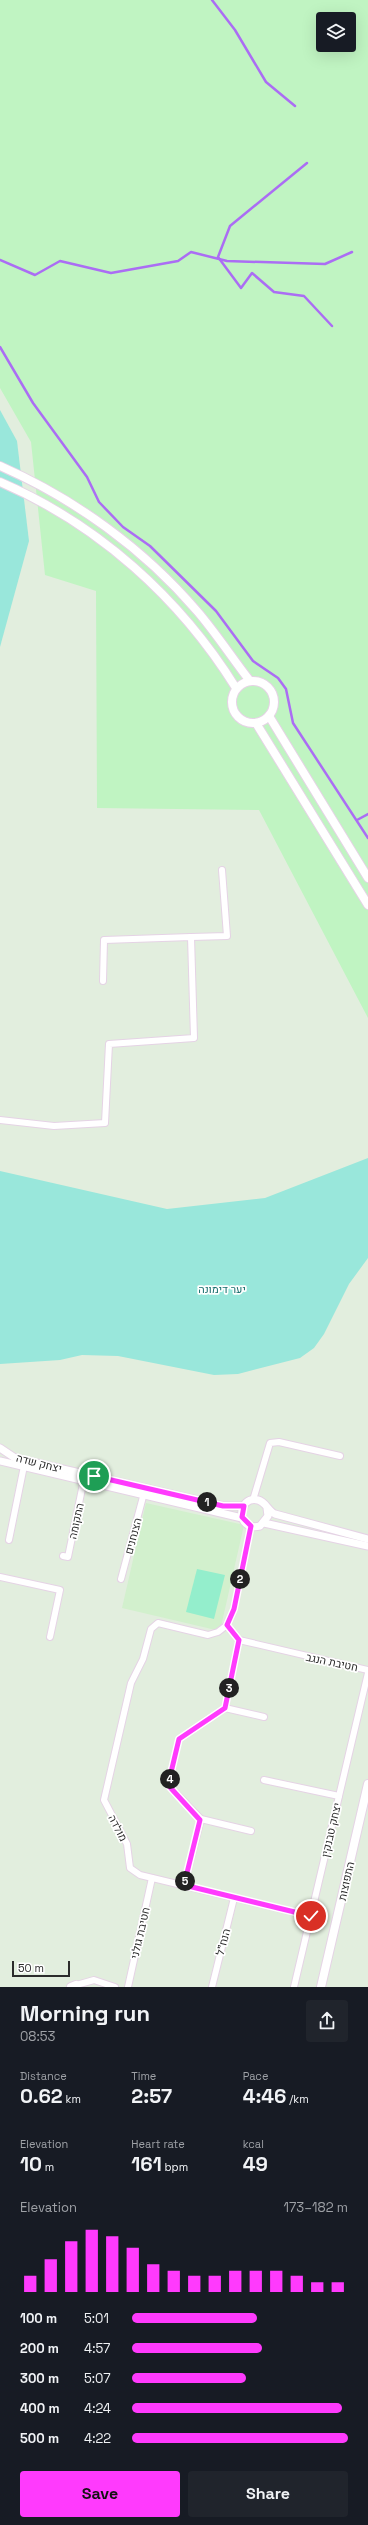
<!DOCTYPE html>
<meta charset="utf-8">
<style>
body{margin:0;font-family:"Space Grotesk",Heebo,sans-serif;background:#20242c;color:#f1f3f6;height:100vh;display:flex;flex-direction:column;font-size:15px;white-space:nowrap}
*{box-sizing:border-box;margin:0}
p{font-size:13px;color:#9ea1a6}
.icon{flex:none;width:22px;height:22px;fill:none;stroke:currentColor;stroke-width:2;stroke-linecap:round;stroke-linejoin:round}
.map{position:relative;height:1987px;overflow:hidden}
.drawer{display:flex;flex-direction:column;background:#171b24;flex:1}
.drawer>*{flex:none}
.controls{position:absolute;left:316px;top:12px;display:grid;gap:8px}
.controls a{display:grid;place-items:center;width:40px;height:40px;border-radius:4px;background:#171b24;box-shadow:0 4px 16px #0002;font-size:20px}
.scale{position:absolute;left:12px;bottom:10px;width:58px;box-sizing:border-box;padding-left:4px;border:2px solid #2c2c2c;border-top:0;font-size:11px;line-height:14px;white-space:nowrap;color:#2c2c2c;-webkit-text-stroke:3px #fff;paint-order:stroke}
.pin{position:absolute;display:grid;place-items:center;width:34px;height:34px;color:#fff;margin:-17px;border:2px solid #fff;border-radius:50%;box-shadow:0 1px 4px #0007}
.km{position:absolute;width:20px;height:20px;margin:-10px;border-radius:50%;background:#222;color:#fff;font-size:11px;line-height:20px;text-align:center}
.round{display:grid;place-items:center;flex:none;width:42px;height:42px;border-radius:4px;background:#20242c}
.overview{display:flex;align-items:center;justify-content:space-between;height:68px;padding:0 20px}
h1{font-size:22px;font-weight:700;line-height:30px}
.metrics{display:grid;grid-template-columns:repeat(3,1fr);gap:6px;height:68px;padding:4px 20px}
.metrics div{display:grid;align-content:center}
.metrics b{font-size:20px;font-weight:700}
.metrics small{font-size:11px;font-weight:400}
.metrics p{font-size:11px}
.chart{height:112px;padding:8px 20px}
.chart p{display:flex;justify-content:space-between}
.chart svg{width:100%;height:72px;margin-top:4px;stroke:#ff3afd;stroke-width:6}
.button{display:flex;gap:8px;margin-top:auto;padding:8px 20px}
.button a{flex:1;height:46px;border-radius:4px;background:#ff3afd;color:#111;font-size:16px;font-weight:700;line-height:46px;text-align:center}
.button a+a{background:#20242c;color:#f1f3f6}
ul{padding:0 20px;list-style:none;font-size:13px}
li{display:grid;grid-template-columns:64px 48px 1fr;align-items:center;height:30px}
li i{height:10px;border-radius:5px;background:#ff3afd}
.map>svg:first-child{display:block}
.education{fill:#d2f0cd}
.green{fill:#99e7db}
.sand{fill:#c0f4c2;fill-rule:evenodd}
.pitch{fill:#94eecc}
.lines{fill:none;stroke-linecap:round;stroke-linejoin:round}
.stream{stroke:#ab6df4;stroke-width:2.5}
.minor-casing{stroke:#e5d3e5;stroke-width:8}
.tertiary-casing{stroke:#e5d3e5;stroke-width:9}
.secondary-casing{stroke:#e5d3e5;stroke-width:10}
.minor{stroke:#fff;stroke-width:6}
.tertiary{stroke:#fff;stroke-width:7}
.secondary{stroke:#fff;stroke-width:8}
.route-casing{stroke:#fff;stroke-width:8}
.route{stroke:#ff3afd;stroke-width:5}
.labels{text-anchor:middle;stroke-width:3.5;stroke-linejoin:round;paint-order:stroke}
.park-label{font-size:11px;fill:#186e6d;stroke:#fff}
.street-label{font-size:11px;fill:#2c2c2c;stroke:#fff}
</style>
<div class="map">
<svg width="368" height="1987" viewBox="0 0 368 1987">
<rect width="100%" height="100%" fill="#e2eede"/>
<!-- education -->
<polygon class="education" points="146,1503 244,1525 220,1631 122,1608"/>
<!-- green -->
<g class="green">
<polygon points="0,410 17,441 29,541 0,647"/>
<polygon points="368,1158 368,1258 349,1284 324,1334 314,1348 300,1358 238,1374 214,1375 118,1356 82,1355 60,1360 0,1364 0,1171 167,1209 265,1198"/>
</g>
<!-- sand -->
<path class="sand" d="M0,0H368V1018L259,810L97,808L96,591L45,575L31,442L0,388ZM323,19H349V45H323Z"/>
<!-- pitch -->
<polygon class="pitch" points="197,1569 225,1575 214,1619 186,1612"/>
<g class="lines">
<!-- stream -->
<g class="stream">
<polyline points="212,0 235,30 266,82 295,106"/>
<polyline points="307,163 230,226 218,257 241,288 252,273 274,292 304,296 332,326"/>
<polyline points="0,260 35,275 60,261 111,273 178,261 191,252 227,261 325,264 352,252"/>
<polyline points="0,347 33,403 87,477 99,502 123,527 150,546 216,611 253,661 278,678 286,689 293,723 368,838"/>
<polyline points="357,820 368,814"/>
</g>
<defs>
<g id="minor">
<polyline points="191,937 227,936 222,870"/>
<polyline points="0,1120 54,1126 105,1123 109,1044 194,1038 191,937 104,940 103,981"/>
<polyline points="253,1500 270,1443 279,1442 340,1456"/>
<polyline points="9,1540 24,1466"/>
<polyline points="63,1556 68,1557 84,1479"/>
<polyline points="0,1577 60,1590 50,1637"/>
<polyline points="121,1579 144,1493"/>
<polyline points="227,1625 234,1609 251,1526"/>
<polyline points="225,1708 264,1717"/>
<polyline points="264,1780 339,1796"/>
<polyline points="201,1819 251,1831"/>
<polyline points="184,1885 201,1819 168,1785 179,1739 225,1708 239,1640"/>
<polyline points="311,1916 140,1875 130,1868 127,1844 104,1800 131,1683 143,1659 151,1629 158,1623 208,1635 218,1632 227,1625 239,1640 368,1670"/>
<polyline points="73,1986 94,1980 115,1987"/>
<polyline points="128,1987 152,1878"/>
<polyline points="212,1987 234,1898"/>
<polyline points="294,1987 368,1673"/>
</g>
<g id="tertiary">
<polyline points="0,1448 15,1458 223,1506 244,1506"/>
<polyline points="0,1461 242,1518"/>
<path d="M267,1508L268,1516L260,1526C235,1532 237,1495 258,1500C266,1502 268,1511 275,1514L368,1539"/>
<polyline points="264,1523 368,1546"/>
</g>
<g id="secondary">
<path d="M0,466C75,499 144,549 197,611C216,633 232,658 250,681"/>
<path d="M0,482C98,524 180,598 236,688"/>
<circle cx="253" cy="702" r="21"/>
<polyline points="269,716 368,878"/>
<polyline points="256,723 368,905"/>
<polyline points="71,1987 76,1985"/>
<polyline points="321,1987 368,1784"/>
</g>
</defs>
<!-- minor casing -->
<use href="#minor" class="minor-casing"/>
<!-- tertiary casing -->
<use href="#tertiary" class="tertiary-casing"/>
<!-- secondary casing -->
<use href="#secondary" class="secondary-casing"/>
<!-- minor -->
<use href="#minor" class="minor"/>
<!-- tertiary -->
<use href="#tertiary" class="tertiary"/>
<!-- secondary -->
<use href="#secondary" class="secondary"/>
</g>
<g class="lines">
<defs>
<polyline id="route" points="94,1476 223,1506 244,1506 242,1517 251,1526 234,1609 227,1625 239,1640 225,1708 179,1739 168,1785 200,1820 184,1885 311,1916"/>
</defs>
<!-- route casing -->
<use href="#route" class="route-casing"/>
<!-- route -->
<use href="#route" class="route"/>
</g>
<g class="labels">
<!-- park labels -->
<g class="park-label">
<text x="222" y="1293">יער דימונה</text>
</g>
<!-- street labels -->
<g class="street-label">
<text transform="translate(39 1463) rotate(14)" y="4">יצחק שדה</text>
<text transform="translate(76 1521) rotate(-78)" y="4">התקומה</text>
<text transform="translate(133 1536) rotate(-75)" y="4">הצנחנים</text>
<text transform="translate(332 1662) rotate(12)" y="4">חטיבת הנגב</text>
<text transform="translate(118 1828) rotate(63)" y="4">מולדה</text>
<text transform="translate(331 1830) rotate(-77)" y="4">יצחק טבנקין</text>
<text transform="translate(346 1881) rotate(-77)" y="4">התפוצות</text>
<text transform="translate(140 1933) rotate(-77)" y="4">חטיבת גולני</text>
<text transform="translate(223 1942) rotate(-75)" y="4">הנח"ל</text>
</g>
</g>
</svg>
<div class="controls">
<a><svg class="icon" aria-label="layers" viewBox="0 0 24 24"><path d="M12 4l9 5-9 5-9-5zM3 14l9 5 9-5"/></svg></a>
</div>
<div class="scale">50 m</div>
<div class="pin" style="left:94px;top:1476px;background:#1e9e55"><svg class="icon" aria-label="arrive" viewBox="0 0 24 24"><path d="M6 21V4h12l-3 4 3 4H6"/></svg></div>
<div class="pin" style="left:311px;top:1916px;background:#d93025"><svg class="icon" aria-label="check" viewBox="0 0 24 24"><path d="M5 12l5 5 9-10"/></svg></div>
<b class="km" style="left:207px;top:1502px">1</b>
<b class="km" style="left:240px;top:1579px">2</b>
<b class="km" style="left:229px;top:1688px">3</b>
<b class="km" style="left:170px;top:1779px">4</b>
<b class="km" style="left:185px;top:1881px">5</b>
</div>
<section class="drawer">
<div class="overview"><div><h1>Morning run</h1><p>08:53</p></div><a class="round"><svg class="icon" aria-label="share" viewBox="0 0 24 24"><path d="M12 15V3M7 8l5-5 5 5M5 13v7h14v-7"/></svg></a></div>
<div class="metrics">
<div><p>Distance</p><b>0.62<small> km</small></b></div>
<div><p>Time</p><b>2:57</b></div>
<div><p>Pace</p><b>4:46<small> /km</small></b></div>
</div>
<div class="metrics">
<div><p>Elevation</p><b>10<small> m</small></b></div>
<div><p>Heart rate</p><b>161<small> bpm</small></b></div>
<div><p>kcal</p><b>49</b></div>
</div>
<div class="chart"><p><span>Elevation</span>173–182 m</p>
<svg viewBox="0 0 160 44" preserveAspectRatio="none"><path d="M5 44V34M15 44V24M25 44V13M35 44V6M45 44V10M55 44V17M65 44V27M75 44V31M85 44V34M95 44V34M105 44V31M115 44V31M125 44V31M135 44V34M145 44V38M155 44V38"/></svg>
</div>
<ul>
<li><b>100 m</b>5:01<i style="width:58%"></i></li>
<li><b>200 m</b>4:57<i style="width:60%"></i></li>
<li><b>300 m</b>5:07<i style="width:53%"></i></li>
<li><b>400 m</b>4:24<i style="width:97%"></i></li>
<li><b>500 m</b>4:22<i style="width:100%"></i></li>
</ul>
<div class="button"><a>Save</a><a>Share</a></div>
</section>
